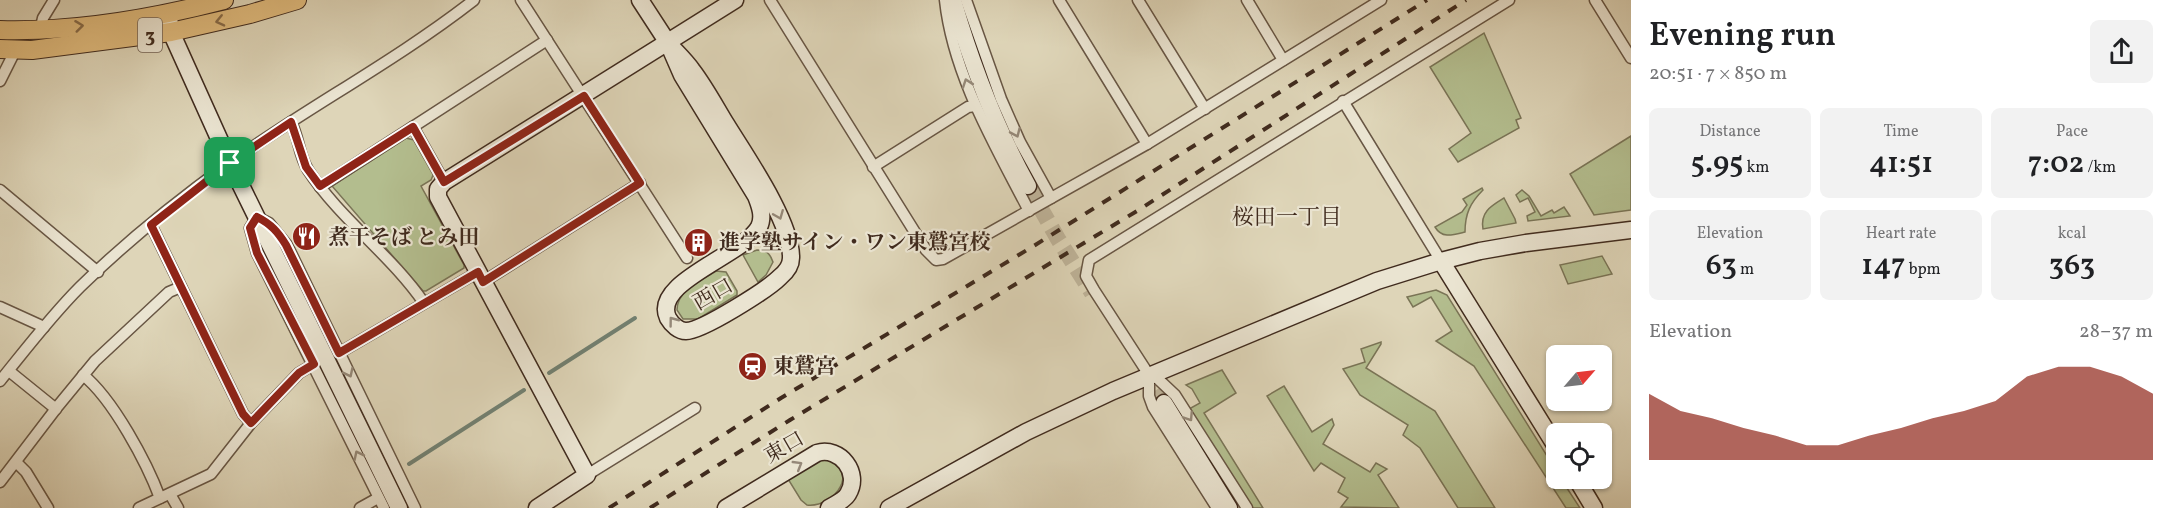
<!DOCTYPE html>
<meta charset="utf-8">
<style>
body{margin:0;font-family:Vollkorn,"Noto Serif JP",serif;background:#f2f2f2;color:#202124;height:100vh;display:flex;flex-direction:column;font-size:22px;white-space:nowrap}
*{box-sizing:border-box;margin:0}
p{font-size:20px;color:#757577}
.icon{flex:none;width:33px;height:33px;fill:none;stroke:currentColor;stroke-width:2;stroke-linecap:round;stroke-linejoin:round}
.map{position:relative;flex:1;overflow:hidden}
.sheet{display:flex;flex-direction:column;background:#fff;width:540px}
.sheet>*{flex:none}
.needle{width:39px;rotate:62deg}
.buttons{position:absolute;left:1546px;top:345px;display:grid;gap:12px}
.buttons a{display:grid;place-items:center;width:66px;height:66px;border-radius:9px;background:#fff;box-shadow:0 2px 4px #0004;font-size:30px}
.pin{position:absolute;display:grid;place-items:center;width:51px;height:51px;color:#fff;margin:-26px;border-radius:12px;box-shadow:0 3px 9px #0006}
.round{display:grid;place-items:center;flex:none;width:63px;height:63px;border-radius:9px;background:#f2f2f2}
.headline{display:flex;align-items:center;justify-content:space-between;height:102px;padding:0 18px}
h1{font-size:33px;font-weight:600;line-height:45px}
.figures{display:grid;grid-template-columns:repeat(3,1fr);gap:9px;height:102px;padding:6px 18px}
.figures div{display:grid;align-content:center;border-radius:9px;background:#f2f2f2;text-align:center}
.figures b{font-size:30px;font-weight:600}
.figures small{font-size:16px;font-weight:400}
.figures p{font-size:16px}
.chart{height:168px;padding:12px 18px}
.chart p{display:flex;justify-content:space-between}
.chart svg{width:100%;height:108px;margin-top:6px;fill:#8f2418;opacity:.7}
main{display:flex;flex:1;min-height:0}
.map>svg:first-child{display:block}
.green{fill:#b3bd8e;stroke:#7a7456;stroke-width:1.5}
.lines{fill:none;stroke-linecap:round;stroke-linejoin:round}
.stream{stroke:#728071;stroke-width:4}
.secondary-tunnel{stroke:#beb399;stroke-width:16;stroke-dasharray:16 8;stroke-linecap:butt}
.street-casing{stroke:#685644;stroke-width:13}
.secondary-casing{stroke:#402b1e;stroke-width:19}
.primary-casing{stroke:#402b1e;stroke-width:20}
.street{stroke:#eae4d1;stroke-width:10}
.secondary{stroke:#eae4d1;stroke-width:16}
.primary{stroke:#dfba7c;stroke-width:18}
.rail{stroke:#402b1e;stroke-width:4;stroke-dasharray:10 10;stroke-linecap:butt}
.oneway{stroke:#886b48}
.oneway2{stroke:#958878}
.route-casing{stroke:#fff;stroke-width:12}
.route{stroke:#8f2418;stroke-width:8}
.labels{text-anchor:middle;stroke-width:4.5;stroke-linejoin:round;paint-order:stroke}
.shield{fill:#eae4d1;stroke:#736254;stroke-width:1.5}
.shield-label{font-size:20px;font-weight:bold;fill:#402b1e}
.poi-label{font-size:21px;font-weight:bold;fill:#402b1e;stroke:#eae4d1;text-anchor:start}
.street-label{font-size:21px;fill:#402b1e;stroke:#eae4d1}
.neighbourhood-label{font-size:22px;fill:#402b1e;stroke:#eae4d1}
</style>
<main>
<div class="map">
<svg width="1631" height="508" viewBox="0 0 1631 508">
<rect width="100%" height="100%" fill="#ded5b8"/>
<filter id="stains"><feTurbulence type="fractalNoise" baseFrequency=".00333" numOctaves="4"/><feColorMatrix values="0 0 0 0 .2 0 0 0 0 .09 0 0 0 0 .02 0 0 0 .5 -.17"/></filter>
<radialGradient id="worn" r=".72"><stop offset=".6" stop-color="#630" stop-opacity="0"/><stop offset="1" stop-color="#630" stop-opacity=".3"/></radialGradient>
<!-- green -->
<g class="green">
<polygon points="1484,33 1521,118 1516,120 1519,128 1458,162 1449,149 1471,133 1430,67"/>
<polygon points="1631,136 1631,210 1594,215 1570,174"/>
<polygon points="406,138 414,140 434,173 431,180 421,186 464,265 464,268 426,291 423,291 332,186"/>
<path d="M1482,188L1483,190C1470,203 1465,214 1465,232C1453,235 1442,239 1435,227L1462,212L1467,205L1463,199Z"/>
<polygon points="1522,190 1529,196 1541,216 1552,210 1554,213 1564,207 1570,216 1528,221 1527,216 1535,212 1528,198 1520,202 1516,195"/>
<path d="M1504,198L1515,219L1516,223L1483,229C1480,212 1491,206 1504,198Z"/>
<path d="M757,250C766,250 770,253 773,262L766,275L758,282L743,255Z"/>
<polygon points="1602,256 1612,274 1568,284 1560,265"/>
<path d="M716,271L726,272L737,291V295L698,319H683L677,310C677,290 702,280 716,271Z"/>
<polygon points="1436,290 1447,295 1557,472 1557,478 1561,479 1580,508 1566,508 1474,366 1436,341 1452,331 1431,297 1413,307 1407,297"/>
<polygon points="1381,342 1381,344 1366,368 1435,411 1495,508 1458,508 1420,448 1403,435 1408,425 1360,395 1343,369 1365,362 1361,349"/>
<polygon points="1222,370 1236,393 1204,413 1263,508 1250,508 1189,409 1200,403 1192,389 1186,385"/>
<polygon points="1284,386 1312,432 1332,419 1334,425 1323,444 1370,472 1376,463 1387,469 1378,475 1399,508 1341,507 1348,498 1338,492 1345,478 1321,463 1314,471 1267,396"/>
<path d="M824,459C862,469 835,508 807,505L801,500L788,479L818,460Z"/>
</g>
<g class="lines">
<!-- stream -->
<g class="stream">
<polyline points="549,373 635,318"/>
<polyline points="409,464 524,390"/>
</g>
<!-- secondary-tunnel -->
<g class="secondary-tunnel">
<polyline points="1028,186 1058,239 1092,293"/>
<polyline points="1143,370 1164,403"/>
</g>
<defs>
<g id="street">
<polyline points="521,0 687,258"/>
<polyline points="770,0 926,250 936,260 943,259 1147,144 1381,0"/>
<path d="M945,0C953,75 995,145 1029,211"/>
<polyline points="966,0 1001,99 1020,142 1051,198"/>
<polyline points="1059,0 1147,144"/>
<polyline points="1138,0 1205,109"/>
<polyline points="1247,0 1283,60"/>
<polyline points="1595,0 1631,58"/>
<polyline points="40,31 43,18 54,0"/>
<polyline points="0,81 16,49"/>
<polyline points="1343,101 1441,261"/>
<path d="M291,122C299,138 299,156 308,170C340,219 391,255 424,303"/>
<polyline points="413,127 444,182"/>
<polyline points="873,167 968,107 975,106"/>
<polyline points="320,187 547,40"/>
<polyline points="0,190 98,272"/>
<polyline points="151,225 243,414 251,423"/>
<polyline points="483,282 640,183"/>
<polyline points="0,307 44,327"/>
<polyline points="339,353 478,272"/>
<polyline points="9,371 56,409"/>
<path d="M83,375C113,399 147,463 160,498"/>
<polyline points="1149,375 1149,396 1153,407 1217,508"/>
<path d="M0,381C26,349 51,316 80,287C126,242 178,200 231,162C310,106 397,60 474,0"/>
<polyline points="16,462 26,472 48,508"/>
<polyline points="587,475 695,408"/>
<polyline points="0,482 58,406 95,361 169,292 181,287"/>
<polyline points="170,494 178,508"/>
<polyline points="139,508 211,474 251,423 299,373 314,364"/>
<polyline points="360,508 378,498"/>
<polyline points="384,508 257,253 250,228 257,217 269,223 287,245 415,508"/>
<polyline points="1247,508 1175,395 1158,379 1149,375 1094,290 1086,276 1089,260 1509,0"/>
</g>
<g id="secondary">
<path d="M640,0L668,43L682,75L756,196C760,206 764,217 759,227C744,255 651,282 668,318C672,325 679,331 686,331C702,331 767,290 780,277C786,272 791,266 791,258C792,222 745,155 726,124C715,106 705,87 692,70C685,60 676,52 668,43"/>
<path d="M953,0C972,66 995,126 1028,186"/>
<polyline points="169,18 171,32 230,163 399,508"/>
<polyline points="1441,261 1557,448"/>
<polyline points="1164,403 1229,508"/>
<polyline points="1576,478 1594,508"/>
<polyline points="537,508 587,475 438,197 438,189 444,182 735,0"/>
<path d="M726,508L817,453C840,446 861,473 848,494C844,501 835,504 829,508"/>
<polyline points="889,508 1026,432 1113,391 1377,281 1441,261 1480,251 1526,243 1631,230"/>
</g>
<g id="primary">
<path d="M0,30C75,32 151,19 224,0"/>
<polyline points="0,49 32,50 171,32 250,14 297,0"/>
</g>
</defs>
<!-- street casing -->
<use href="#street" class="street-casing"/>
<!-- secondary casing -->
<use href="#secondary" class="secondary-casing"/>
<!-- primary casing -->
<use href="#primary" class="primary-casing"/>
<!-- street -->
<use href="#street" class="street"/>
<!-- secondary -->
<use href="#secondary" class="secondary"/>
<!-- primary -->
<use href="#primary" class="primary"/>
<!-- rail -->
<g class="rail">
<polyline points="609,508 781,398 1032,247 1427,0"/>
<polyline points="650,508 790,420 1137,211 1466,0"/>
</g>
</g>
<!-- one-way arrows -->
<defs><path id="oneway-chevron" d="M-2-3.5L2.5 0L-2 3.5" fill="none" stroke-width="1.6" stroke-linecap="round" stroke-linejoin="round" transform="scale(1.5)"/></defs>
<g class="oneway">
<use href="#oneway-chevron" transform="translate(220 21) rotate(167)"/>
<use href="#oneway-chevron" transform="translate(79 26) rotate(-7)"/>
</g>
<g class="oneway2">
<use href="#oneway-chevron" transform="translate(967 83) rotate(-109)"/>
<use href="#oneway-chevron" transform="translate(1016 133) rotate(66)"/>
<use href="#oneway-chevron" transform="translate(779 215) rotate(68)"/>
<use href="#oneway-chevron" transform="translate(673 321) rotate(-127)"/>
<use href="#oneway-chevron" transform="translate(349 373) rotate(64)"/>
<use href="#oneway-chevron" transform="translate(1189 417) rotate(57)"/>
<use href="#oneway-chevron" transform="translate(358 455) rotate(-116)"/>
<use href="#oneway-chevron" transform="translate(798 465) rotate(-31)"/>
</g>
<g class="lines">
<defs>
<path id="route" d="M584,96L640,183L483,282L478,272L339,353L286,245C278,232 271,224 257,217L250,228L257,253L314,364L299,373L251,423L243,414L151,225L230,163L291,122L306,167L320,186L413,127L444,182Z"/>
</defs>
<!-- route casing -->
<use href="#route" class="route-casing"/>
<!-- route -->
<use href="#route" class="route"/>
</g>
<!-- icons -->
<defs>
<symbol id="restaurant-disc" viewBox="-11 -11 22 22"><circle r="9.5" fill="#8f2418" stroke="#eae4d1"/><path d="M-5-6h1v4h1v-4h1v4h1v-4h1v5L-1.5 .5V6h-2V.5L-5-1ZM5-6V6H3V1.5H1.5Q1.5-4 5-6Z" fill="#fff"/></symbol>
<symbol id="building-disc" viewBox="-11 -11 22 22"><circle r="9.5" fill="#8f2418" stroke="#eae4d1"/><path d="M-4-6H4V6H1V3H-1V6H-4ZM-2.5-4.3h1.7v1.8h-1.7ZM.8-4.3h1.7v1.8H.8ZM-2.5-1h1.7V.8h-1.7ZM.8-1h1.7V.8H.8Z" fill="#fff"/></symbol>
<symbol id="station-disc" viewBox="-11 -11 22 22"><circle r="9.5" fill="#8f2418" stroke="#eae4d1"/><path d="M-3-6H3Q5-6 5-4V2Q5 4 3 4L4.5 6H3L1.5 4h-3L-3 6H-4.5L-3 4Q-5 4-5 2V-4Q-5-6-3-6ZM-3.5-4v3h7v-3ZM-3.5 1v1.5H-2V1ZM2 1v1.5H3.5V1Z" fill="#fff"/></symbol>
</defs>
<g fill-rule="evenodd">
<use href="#restaurant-disc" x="290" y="220" width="33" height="33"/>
<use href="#building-disc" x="682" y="226" width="33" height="33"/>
<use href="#station-disc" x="736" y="350" width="33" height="33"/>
</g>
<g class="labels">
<!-- shield labels -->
<rect class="shield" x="138" y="18" width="24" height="34" rx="4.5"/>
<g class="shield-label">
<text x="150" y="42">3</text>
</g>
<!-- poi labels -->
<g class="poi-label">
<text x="328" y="244">煮干そば とみ田</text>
<text x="719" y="249">進学塾サイン・ワン東鷲宮校</text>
<text x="773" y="373">東鷲宮</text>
</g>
<!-- street labels -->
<g class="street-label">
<text transform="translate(713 294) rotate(-30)" y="7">西口</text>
<text transform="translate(784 447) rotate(-30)" y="7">東口</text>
</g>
<!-- neighbourhood labels -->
<g class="neighbourhood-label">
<text x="1287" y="224">桜田一丁目</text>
</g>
</g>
<rect width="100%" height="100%" filter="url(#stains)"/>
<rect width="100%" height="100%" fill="url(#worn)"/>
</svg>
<div class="buttons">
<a><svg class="needle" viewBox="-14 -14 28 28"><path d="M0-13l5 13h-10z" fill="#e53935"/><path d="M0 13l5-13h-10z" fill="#757577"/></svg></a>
<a><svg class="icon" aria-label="locate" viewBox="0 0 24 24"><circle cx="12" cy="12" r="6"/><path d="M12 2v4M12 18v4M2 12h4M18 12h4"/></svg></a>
</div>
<div class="pin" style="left:230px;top:163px;background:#1e9e55"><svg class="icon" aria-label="arrive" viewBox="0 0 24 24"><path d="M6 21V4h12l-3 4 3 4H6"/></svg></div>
</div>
<section class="sheet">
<div class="headline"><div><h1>Evening run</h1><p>20:51 · 7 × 850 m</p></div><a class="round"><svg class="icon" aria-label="share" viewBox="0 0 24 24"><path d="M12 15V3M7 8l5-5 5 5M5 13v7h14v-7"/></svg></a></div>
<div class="figures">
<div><p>Distance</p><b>5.95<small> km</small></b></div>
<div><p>Time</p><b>41:51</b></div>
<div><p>Pace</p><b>7:02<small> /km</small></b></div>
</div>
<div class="figures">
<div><p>Elevation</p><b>63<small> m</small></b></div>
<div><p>Heart rate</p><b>147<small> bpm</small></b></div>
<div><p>kcal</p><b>363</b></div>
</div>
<div class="chart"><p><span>Elevation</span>28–37 m</p>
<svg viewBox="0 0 160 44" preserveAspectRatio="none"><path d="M0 44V17L10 24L20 27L30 31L40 34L50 38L60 38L70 34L80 31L90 27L100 24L110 20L120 10L130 6L140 6L150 10L160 17V44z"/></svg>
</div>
</section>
</main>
